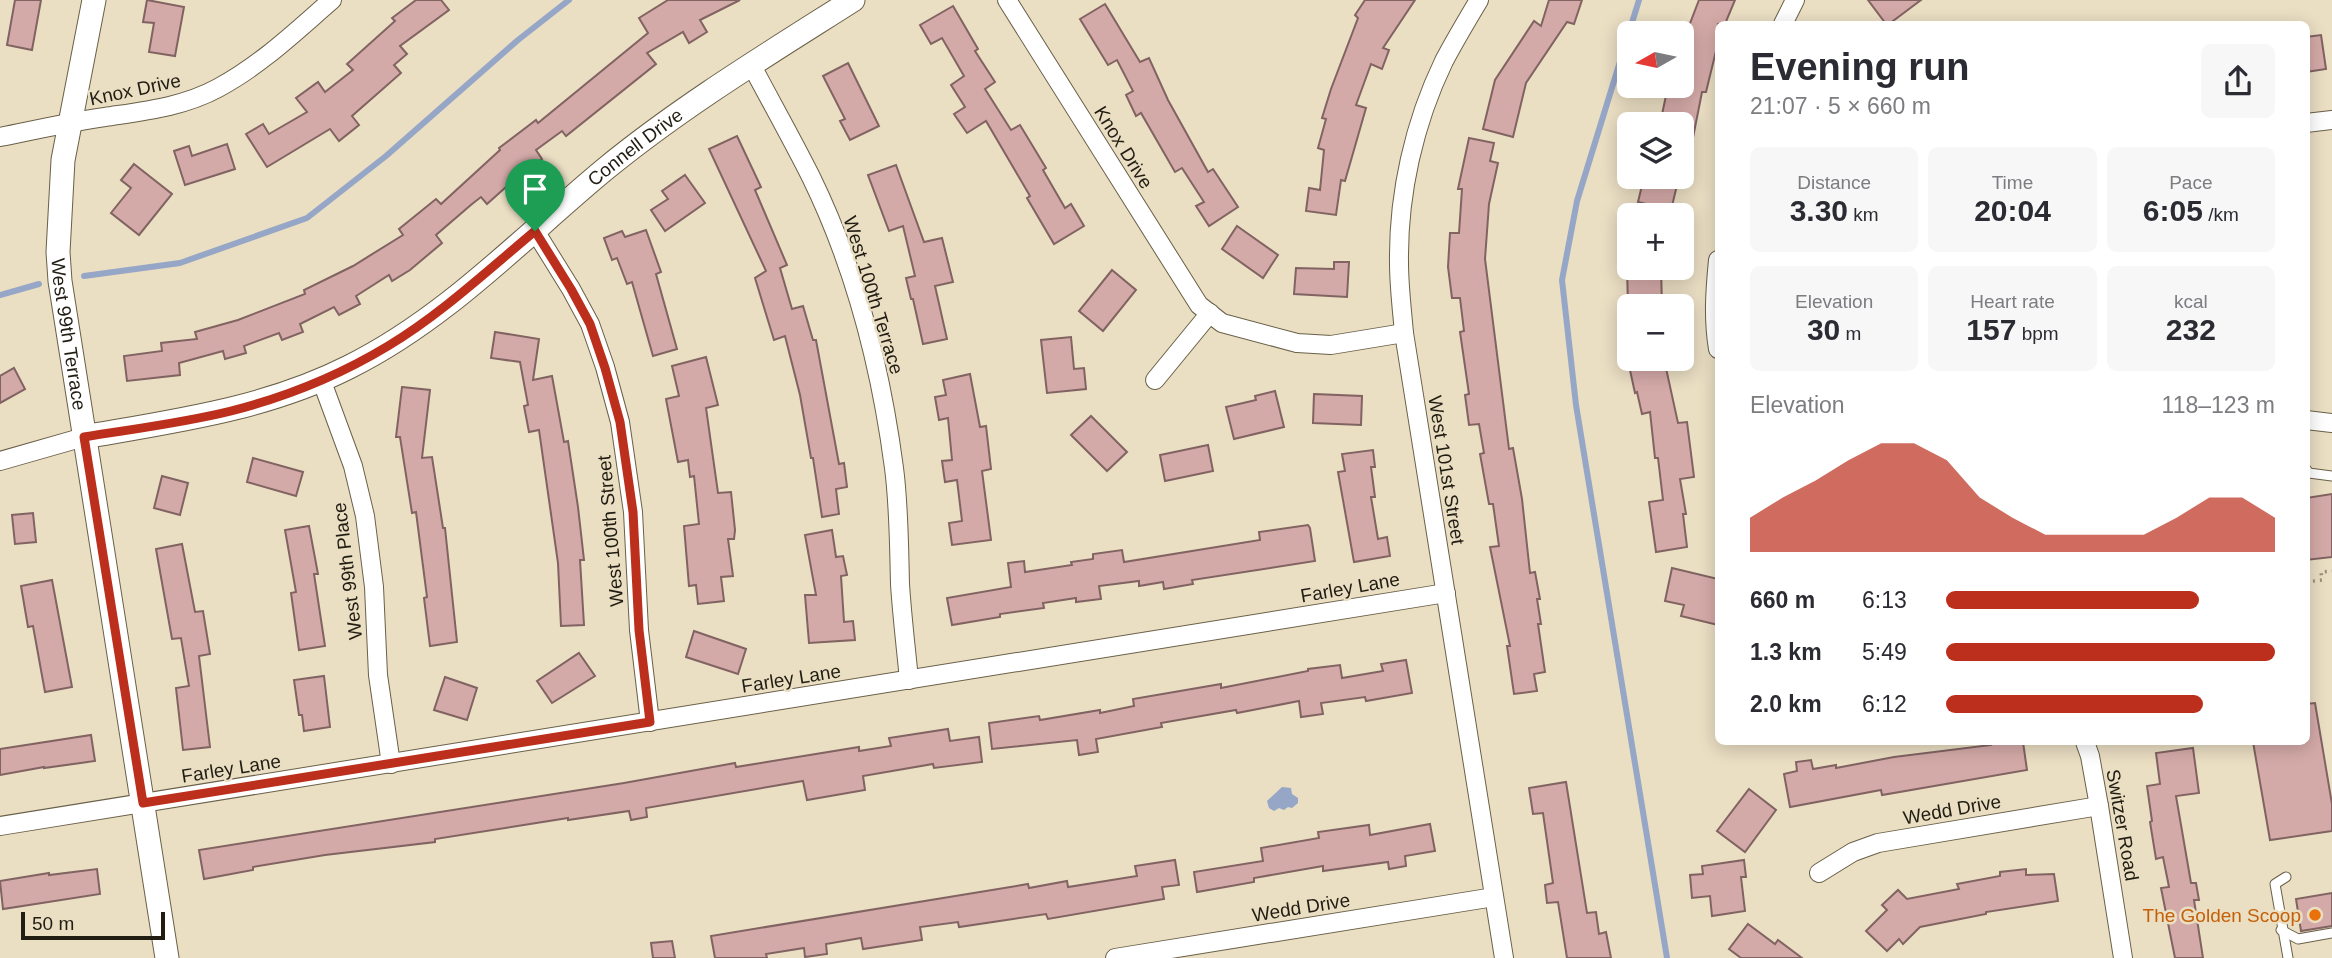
<!DOCTYPE html>
<meta charset="utf-8">
<style>
body{margin:0;font-family:Helvetica,sans-serif;background:#f7f7f7;color:#2b2b33;height:100vh;display:flex;flex-direction:column;font-size:26px;white-space:nowrap}
*{box-sizing:border-box;margin:0}
p{font-size:23px;color:#7c7c81}
.icon{flex:none;width:38px;height:38px;fill:none;stroke:currentColor;stroke-width:2;stroke-linecap:round;stroke-linejoin:round}
.map{position:relative;flex:1;overflow:hidden}
.details{position:absolute;left:1715px;top:21px;width:595px;height:724px;display:flex;flex-direction:column;background:#fff;border-radius:10px;box-shadow:0 4px 18px #0003}
.details>*{flex:none}
.needle{width:46px;rotate:261deg}
.tools{position:absolute;left:1617px;top:21px;display:grid;gap:14px}
.tools a{display:grid;place-items:center;width:77px;height:77px;border-radius:10px;background:#fff;box-shadow:0 4px 18px #0003;font-size:35px}
.scale{position:absolute;left:21px;bottom:18px;width:144px;box-sizing:border-box;padding-left:7px;border:4px solid #211d13;border-top:0;font-size:19px;line-height:24px;white-space:nowrap;color:#211d13;-webkit-text-stroke:5px #eadec3;paint-order:stroke}
.pin{position:absolute;display:grid;place-items:center;width:60px;height:60px;color:#fff;margin:-72px -30px;border-radius:50% 50% 50% 0;rotate:-45deg;box-shadow:0 0 7px #0007}
.pin .icon{rotate:45deg}
.round{display:grid;place-items:center;flex:none;width:74px;height:74px;border-radius:10px;background:#f7f7f7}
.overview{display:flex;align-items:center;justify-content:space-between;height:119px;padding:0 35px}
h1{font-size:38px;font-weight:800;line-height:52px}
.metrics{display:grid;grid-template-columns:repeat(3,1fr);gap:10px;height:119px;padding:7px 35px}
.metrics div{display:grid;align-content:center;border-radius:10px;background:#f7f7f7;text-align:center}
.metrics b{font-size:30px;font-weight:800}
.metrics small{font-size:19px;font-weight:400}
.metrics p{font-size:19px}
.chart{height:196px;padding:14px 35px}
.chart p{display:flex;justify-content:space-between}
.chart svg{width:100%;height:126px;margin-top:7px;fill:#bb2f1c;opacity:.7}
ul{padding:0 35px;list-style:none;font-size:23px}
li{display:grid;grid-template-columns:112px 84px 1fr;align-items:center;height:52px}
li i{height:18px;border-radius:9px;background:#bb2f1c}
.map>svg:first-child{display:block}
.water{fill:#96a6c6}
.lines{fill:none;stroke-linecap:round;stroke-linejoin:round}
.stream{stroke:#96a6c6;stroke-width:6}
.building{fill:#d4aaa8;stroke:#816362;stroke-width:2}
.service-casing{stroke:#6a6048;stroke-width:11}
.minor-casing{stroke:#6a6048;stroke-width:20}
.tertiary-casing{stroke:#6a6048;stroke-width:25}
.path{stroke:#99907c;stroke-width:3.5;stroke-dasharray:2 5;stroke-linecap:butt}
.service{stroke:#fff;stroke-width:9}
.minor{stroke:#fff;stroke-width:18}
.tertiary{stroke:#fff;stroke-width:23}
.route-casing{stroke:#fff;stroke-width:14}
.route{stroke:#bb2f1c;stroke-width:9}
.food-dot{fill:#e8710a;stroke:#eadec3;stroke-width:2.5}
.labels{text-anchor:middle;stroke-width:5;stroke-linejoin:round;paint-order:stroke}
.street-label{font-size:19px;fill:#211d13;stroke:#eadec3}
.food-label{font-size:19px;fill:#c56008;stroke:#eadec3;text-anchor:end}
</style>
<div class="map">
<svg width="2332" height="958" viewBox="0 0 2332 958">
<rect width="100%" height="100%" fill="#eadec3"/>
<!-- water -->
<polygon class="water" points="1282,787 1291,788 1292,794 1298,798 1298,803 1292,808 1288,807 1284,810 1279,808 1274,811 1269,808 1267,801"/>
<g class="lines">
<!-- stream -->
<g class="stream">
<polyline points="1639,0 1577,201 1562,280 1576,405 1667,958"/>
<polyline points="84,276 180,263 307,218 386,156 518,40 569,0"/>
<polyline points="0,295 39,284"/>
</g>
</g>
<!-- building -->
<g class="building">
<polygon points="15,0 41,0 32,50 7,45"/>
<polygon points="147,0 184,7 175,56 149,52 154,23 143,22"/>
<polygon points="416,0 441,0 449,10 400,46 407,54 394,65 401,73 352,116 359,125 339,141 330,129 267,167 246,134 263,124 269,134 307,112 296,98 318,82 325,92 353,70 347,64 395,21 392,18"/>
<polygon points="668,0 740,0 700,20 707,32 689,43 683,32 647,53 656,64 566,136 562,131 536,150 542,159 516,178 487,204 481,197 472,204 436,235 442,243 410,270 392,281 389,275 356,296 360,304 339,315 334,307 300,324 303,332 282,340 279,333 244,346 246,353 225,359 223,351 179,363 180,375 127,381 124,356 162,351 161,343 197,339 195,332 238,320 305,294 304,290 353,266 403,235 399,229 436,199 441,204 500,150 499,148 536,120 538,123 648,33 639,18"/>
<polygon points="1365,0 1415,0 1383,48 1389,50 1382,69 1371,64 1356,105 1366,108 1345,181 1341,180 1336,215 1306,211 1309,188 1320,190 1324,150 1318,148 1326,119 1322,118 1331,89 1358,18 1355,15"/>
<polygon points="1549,0 1582,0 1574,24 1567,22 1526,83 1513,137 1483,129 1495,80 1534,21 1541,26"/>
<polygon points="1699,0 1735,0 1725,24 1718,24 1718,43 1706,92 1702,92 1689,158 1682,157 1682,124 1660,124 1668,86 1682,86 1682,54 1689,26"/>
<polygon points="1868,0 1921,0 1889,24 1886,24"/>
<polygon points="1105,4 1140,62 1149,58 1168,100 1208,172 1213,169 1238,207 1209,226 1196,206 1204,202 1182,168 1175,172 1141,113 1136,116 1126,95 1133,91 1117,60 1108,65 1080,19"/>
<polygon points="953,6 978,49 975,51 995,82 985,89 1011,130 1020,125 1046,168 1043,170 1065,208 1071,204 1084,226 1054,244 1027,198 1030,196 986,121 967,133 954,114 965,107 951,85 964,76 942,38 931,44 920,25"/>
<polygon points="2321,35 2326,69 2306,72 2306,37"/>
<polygon points="848,63 879,126 850,140 840,121 845,119 823,76"/>
<polygon points="737,136 761,187 755,190 787,265 780,268 792,309 803,306 813,340 816,340 839,464 844,463 847,487 836,489 839,514 822,517 813,458 811,458 800,395 785,336 774,340 755,278 766,271 709,149"/>
<polygon points="1469,138 1494,143 1490,161 1498,163 1489,204 1485,259 1509,449 1513,448 1522,499 1530,573 1535,572 1540,599 1537,599 1541,624 1538,624 1545,672 1534,674 1537,691 1514,694 1507,646 1510,646 1490,547 1499,546 1493,504 1489,504 1480,454 1484,453 1479,424 1469,425 1465,395 1469,394 1460,332 1464,331 1460,298 1452,298 1448,267 1450,233 1459,233 1462,189 1458,189"/>
<polygon points="227,144 235,169 185,185 174,151 189,146 192,156"/>
<polygon points="134,164 172,194 139,235 111,213 131,188 121,180"/>
<polygon points="896,165 924,242 942,238 953,282 935,286 947,339 923,344 913,299 911,299 906,278 915,276 903,226 889,231 868,175"/>
<polygon points="685,175 705,203 665,231 651,210 668,199 662,191"/>
<polygon points="1644,177 1679,177 1671,210 1638,202"/>
<polygon points="1237,226 1278,255 1263,278 1222,249"/>
<polygon points="646,230 661,272 656,274 677,349 653,356 632,282 627,284 617,258 612,260 604,238 622,231 625,237"/>
<polygon points="1334,262 1349,262 1347,297 1294,294 1296,268 1334,269"/>
<polygon points="1627,268 1661,268 1662,306 1628,306"/>
<polygon points="1112,270 1136,290 1103,331 1079,311"/>
<polygon points="495,332 539,339 533,380 552,376 564,442 568,441 578,507 584,560 580,560 584,625 561,626 558,563 539,430 529,432 524,406 528,405 520,362 491,358"/>
<polygon points="1071,337 1074,369 1084,368 1086,389 1047,393 1041,340"/>
<polygon points="706,357 718,405 706,408 718,493 731,492 735,530 734,539 728,539 733,576 721,577 724,601 698,604 696,585 689,586 684,526 699,524 694,476 690,477 688,460 678,462 666,399 679,396 672,366"/>
<polygon points="1630,359 1664,359 1678,423 1687,422 1694,477 1680,479 1686,514 1683,514 1687,547 1656,552 1649,502 1663,500 1658,458 1655,458 1650,412 1642,414 1637,392 1635,393 1628,361"/>
<polygon points="14,368 25,389 0,403 0,376"/>
<polygon points="970,374 980,427 986,426 991,469 982,471 991,540 952,545 949,523 962,521 957,480 945,482 942,461 952,460 948,418 939,420 935,397 946,395 943,380"/>
<polygon points="402,387 430,390 422,458 432,457 443,528 445,528 457,642 430,646 424,598 427,597 416,512 412,513 400,437 396,437"/>
<polygon points="1275,391 1284,427 1234,439 1226,407 1256,400 1255,396"/>
<polygon points="1314,394 1362,396 1361,425 1313,423"/>
<polygon points="1091,416 1127,452 1107,471 1071,435"/>
<polygon points="1208,445 1213,471 1165,481 1160,455"/>
<polygon points="1373,450 1375,467 1371,467 1375,497 1371,497 1378,539 1387,537 1390,556 1354,562 1338,472 1345,471 1342,454"/>
<polygon points="253,458 303,472 296,496 247,482"/>
<polygon points="162,476 188,483 180,515 154,508"/>
<polygon points="2332,494 2332,557 2306,560 2306,498"/>
<polygon points="33,513 36,542 15,544 12,515"/>
<polygon points="1308,525 1310,528 1315,561 1192,580 1193,584 1164,589 1163,582 1139,586 1139,581 1099,586 1101,599 1076,602 1076,598 1043,603 1044,608 1000,614 1000,617 952,625 947,598 1011,587 1008,563 1024,561 1025,572 1072,565 1071,562 1093,559 1093,554 1122,550 1124,562 1260,540 1259,532"/>
<polygon points="309,526 318,574 314,574 325,646 299,650 291,593 296,592 285,530"/>
<polygon points="832,530 836,557 843,556 847,575 841,576 844,622 853,621 855,640 809,643 805,595 816,595 805,535"/>
<polygon points="182,544 195,612 203,611 210,654 199,656 210,747 183,750 176,688 189,686 181,638 172,639 156,549"/>
<polygon points="1672,568 1718,579 1718,625 1681,616 1684,605 1665,601"/>
<polygon points="52,580 72,687 45,692 33,626 28,627 21,586"/>
<polygon points="694,631 746,649 738,674 686,657"/>
<polygon points="579,653 595,676 552,703 537,681"/>
<polygon points="1406,660 1412,693 1366,701 1365,697 1321,703 1323,714 1301,717 1299,701 1237,713 1236,710 1161,723 1162,727 1096,739 1098,752 1079,755 1077,740 992,749 989,723 1039,716 1040,720 1100,710 1100,713 1134,706 1133,699 1221,684 1221,688 1308,671 1308,669 1340,665 1342,678 1383,671 1381,664"/>
<polygon points="324,676 330,727 304,731 302,715 299,715 294,680"/>
<polygon points="445,677 477,688 467,720 434,710"/>
<polygon points="2315,703 2332,804 2332,831 2270,840 2253,742 2306,742 2306,704"/>
<polygon points="948,729 950,741 979,737 982,762 934,768 933,764 863,776 865,790 807,800 803,781 646,808 647,817 631,820 629,811 568,820 568,818 435,839 435,842 325,855 253,867 253,870 204,879 199,850 624,783 735,763 736,767 859,747 859,751 891,746 889,738"/>
<polygon points="91,735 95,761 44,768 44,767 0,775 0,749"/>
<polygon points="1990,742 2023,742 2027,770 1882,795 1881,790 1790,807 1784,774 1797,771 1796,762 1811,760 1813,769 1836,765 1836,768 1894,757 1991,745"/>
<polygon points="2193,748 2199,793 2176,796 2191,883 2196,883 2199,900 2194,900 2203,958 2175,958 2161,888 2169,887 2163,857 2156,859 2150,822 2152,821 2147,786 2160,784 2156,753"/>
<polygon points="1566,782 1587,913 1596,912 1599,934 1606,932 1611,958 1567,958 1558,902 1547,903 1545,885 1553,883 1543,813 1533,814 1529,788"/>
<polygon points="1749,789 1776,810 1745,852 1717,831"/>
<polygon points="1430,824 1435,851 1405,856 1406,866 1389,869 1388,862 1323,871 1323,866 1254,878 1254,882 1197,892 1194,872 1263,861 1261,848 1319,838 1318,832 1369,825 1370,835"/>
<polygon points="1175,860 1179,885 1162,887 1164,899 1048,919 1046,914 959,927 958,922 920,927 922,940 863,949 861,938 826,944 827,954 805,957 804,948 766,954 767,958 715,958 711,936 1028,884 1029,888 1067,881 1068,887 1137,876 1135,866"/>
<polygon points="1744,860 1746,877 1741,877 1745,911 1712,916 1710,896 1692,898 1690,875 1703,874 1702,866"/>
<polygon points="97,869 100,894 3,909 0,881 49,873 49,875"/>
<polygon points="2026,869 2026,875 2054,874 2058,901 1986,912 1986,914 1920,927 1903,944 1899,939 1887,951 1866,931 1887,910 1882,905 1898,890 1907,899 1959,889 1957,884 2000,876 2000,872"/>
<polygon points="2332,893 2332,926 2301,931 2296,899"/>
<polygon points="1748,924 1775,944 1778,940 1802,958 1741,958 1729,949"/>
<polygon points="672,941 675,958 653,958 651,943"/>
</g>
<g class="lines">
<defs>
<g id="service">
<polyline points="2306,469 2309,473 2332,476"/>
<polyline points="2286,877 2275,884 2288,958"/>
<polyline points="2281,930 2298,939 2332,933"/>
</g>
<g id="minor">
<polyline points="1007,0 1199,305 1222,323 1297,343 1331,345 1404,333"/>
<path d="M1479,0C1467,20 1455,40 1444,61C1414,123 1398,194 1399,263C1399,286 1402,310 1404,333L1504,958"/>
<polyline points="1783,24 1795,0"/>
<path d="M751,64C771,102 792,139 811,177C855,267 881,369 894,468C899,506 899,545 900,584C902,616 906,648 909,680"/>
<polyline points="2306,123 2332,120"/>
<path d="M0,137C35,130 70,122 105,117C144,111 183,107 218,88C261,65 296,31 332,0"/>
<polyline points="535,231 571,289 590,324 605,367 620,422 633,512 639,630 650,722"/>
<path d="M1718,260C1715,291 1713,319 1718,349"/>
<polyline points="321,379 353,466 365,516 374,587 378,675 391,764"/>
<polyline points="1155,380 1210,313"/>
<polyline points="2306,420 2332,423"/>
<polyline points="0,461 84,437"/>
<polyline points="2085,742 2090,756 2099,806 2123,958"/>
<polyline points="0,826 1446,593"/>
<polyline points="1819,873 1853,852 1878,843 2099,806"/>
<polyline points="1115,958 1494,897"/>
</g>
<g id="tertiary">
<path id="s1" d="M94,0L63,160L58,252L60,281L167,958"/>
<path id="s2" d="M84,437C175,421 266,409 349,367C446,319 522,238 604,170C682,106 768,54 853,0"/>
</g>
</defs>
<!-- service casing -->
<use href="#service" class="service-casing"/>
<!-- minor casing -->
<use href="#minor" class="minor-casing"/>
<!-- tertiary casing -->
<use href="#tertiary" class="tertiary-casing"/>
<!-- path -->
<polyline class="path" points="2306,582 2322,580 2321,572 2332,571"/>
<!-- service -->
<use href="#service" class="service"/>
<!-- minor -->
<use href="#minor" class="minor"/>
<!-- tertiary -->
<use href="#tertiary" class="tertiary"/>
</g>
<g class="lines">
<defs>
<path id="route" d="M535,231L571,289L590,324L605,368L620,422L633,512L639,630L650,722L143,803L84,437C133,429 183,423 231,411C286,397 340,375 388,346C441,314 487,271 535,231Z"/>
</defs>
<!-- route casing -->
<use href="#route" class="route-casing"/>
<!-- route -->
<use href="#route" class="route"/>
</g>
<!-- markers -->
<circle class="food-dot" cx="2315" cy="915" r="7"/>
<g class="labels">
<!-- street labels -->
<g class="street-label">
<text transform="translate(135 89) rotate(-12)" y="7">Knox Drive</text>
<text dy="7" stroke="none"><textPath href="#s2" startOffset="637">Connell Drive</textPath></text>
<text transform="translate(1124 147) rotate(58)" y="7">Knox Drive</text>
<text transform="translate(874 295) rotate(73)" y="7">West 100th Terrace</text>
<text dy="7" stroke="none"><textPath href="#s1" startOffset="338">West 99th Terrace</textPath></text>
<text transform="translate(1447 470) rotate(81)" y="7">West 101st Street</text>
<text transform="translate(610 531) rotate(-95)" y="7">West 100th Street</text>
<text transform="translate(347 571) rotate(-97)" y="7">West 99th Place</text>
<text transform="translate(1350 587) rotate(-10)" y="7">Farley Lane</text>
<text transform="translate(791 678) rotate(-9)" y="7">Farley Lane</text>
<text transform="translate(231 768) rotate(-9)" y="7">Farley Lane</text>
<text transform="translate(1952 809) rotate(-10)" y="7">Wedd Drive</text>
<text transform="translate(2123 825) rotate(80)" y="7">Switzer Road</text>
<text transform="translate(1301 907) rotate(-9)" y="7">Wedd Drive</text>
</g>
<!-- food labels -->
<g class="food-label">
<text x="2301" y="922">The Golden Scoop</text>
</g>
</g>
</svg>
<div class="tools">
<a><svg class="needle" viewBox="-14 -14 28 28"><path d="M0-13l5 13h-10z" fill="#e53935"/><path d="M0 13l5-13h-10z" fill="#7c7c81"/></svg></a>
<a><svg class="icon" aria-label="layers" viewBox="0 0 24 24"><path d="M12 4l9 5-9 5-9-5zM3 14l9 5 9-5"/></svg></a>
<a>+</a>
<a>−</a>
</div>
<div class="scale">50 m</div>
<div class="pin" style="left:535px;top:231px;background:#1e9e55"><svg class="icon" aria-label="arrive" viewBox="0 0 24 24"><path d="M6 21V4h12l-3 4 3 4H6"/></svg></div>
<section class="details">
<div class="overview"><div><h1>Evening run</h1><p>21:07 · 5 × 660 m</p></div><a class="round"><svg class="icon" aria-label="share" viewBox="0 0 24 24"><path d="M12 15V3M7 8l5-5 5 5M5 13v7h14v-7"/></svg></a></div>
<div class="metrics">
<div><p>Distance</p><b>3.30<small> km</small></b></div>
<div><p>Time</p><b>20:04</b></div>
<div><p>Pace</p><b>6:05<small> /km</small></b></div>
</div>
<div class="metrics">
<div><p>Elevation</p><b>30<small> m</small></b></div>
<div><p>Heart rate</p><b>157<small> bpm</small></b></div>
<div><p>kcal</p><b>232</b></div>
</div>
<div class="chart"><p><span>Elevation</span>118–123 m</p>
<svg viewBox="0 0 160 44" preserveAspectRatio="none"><path d="M0 44V32L10 25L20 19L30 12L40 6L50 6L60 12L70 25L80 32L90 38L100 38L110 38L120 38L130 32L140 25L150 25L160 32V44z"/></svg>
</div>
<ul>
<li><b>660 m</b>6:13<i style="width:77%"></i></li>
<li><b>1.3 km</b>5:49<i style="width:100%"></i></li>
<li><b>2.0 km</b>6:12<i style="width:78%"></i></li>
</ul>
</section>
</div>
